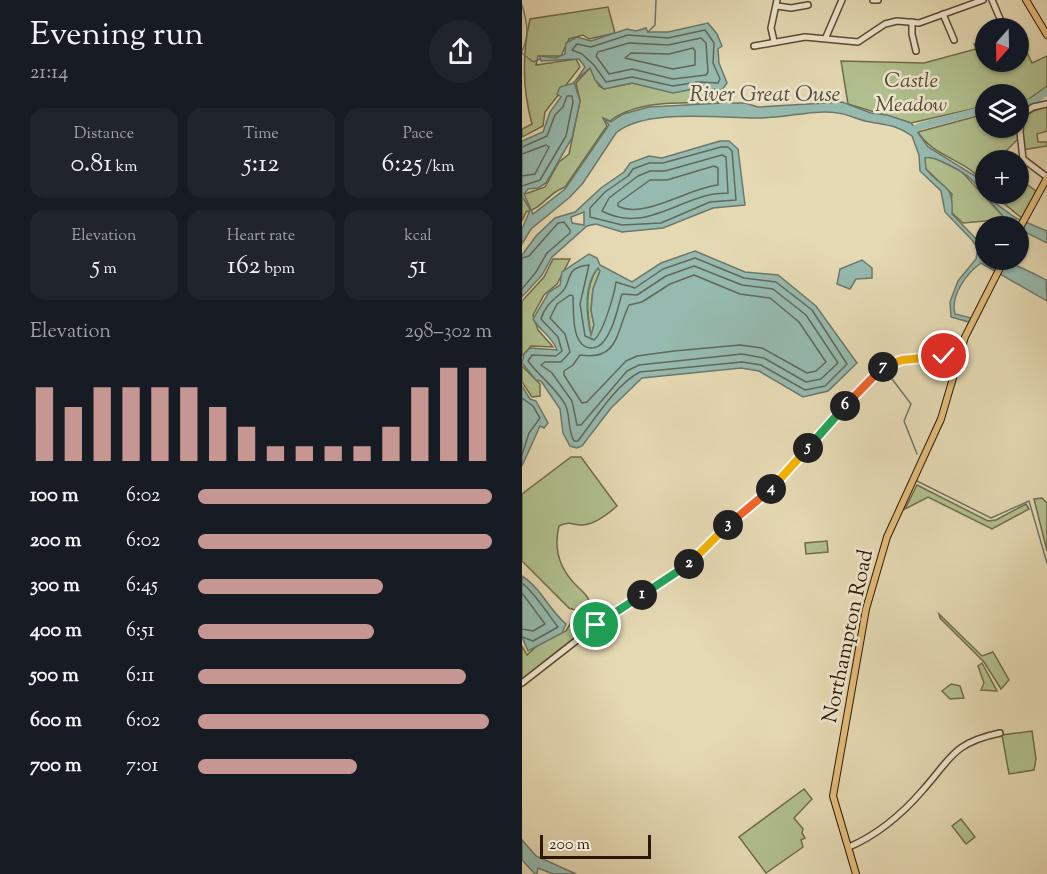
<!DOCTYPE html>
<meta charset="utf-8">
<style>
body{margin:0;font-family:"Sorts Mill Goudy",serif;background:#20242c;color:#f1f3f6;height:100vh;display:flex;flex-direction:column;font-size:22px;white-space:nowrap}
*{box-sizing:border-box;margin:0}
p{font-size:20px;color:#9ea1a6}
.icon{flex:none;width:33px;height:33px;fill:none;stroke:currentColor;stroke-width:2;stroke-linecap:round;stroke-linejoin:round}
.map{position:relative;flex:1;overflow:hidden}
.sheet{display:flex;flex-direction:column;background:#171b24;width:522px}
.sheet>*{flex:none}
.needle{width:39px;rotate:200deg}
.tools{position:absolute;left:453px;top:18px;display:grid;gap:12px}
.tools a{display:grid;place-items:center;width:54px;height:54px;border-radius:50%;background:#171b24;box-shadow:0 2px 4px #0004;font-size:30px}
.scale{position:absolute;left:18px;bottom:15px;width:111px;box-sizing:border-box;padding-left:6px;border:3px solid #2e1606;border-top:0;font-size:16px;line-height:21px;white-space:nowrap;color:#2e1606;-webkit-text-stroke:4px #eee6ce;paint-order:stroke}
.pin{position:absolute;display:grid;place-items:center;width:51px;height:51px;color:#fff;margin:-26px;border:3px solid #fff;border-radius:50%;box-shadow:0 2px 6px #0007}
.km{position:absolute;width:30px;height:30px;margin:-15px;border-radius:50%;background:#222;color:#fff;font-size:16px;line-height:30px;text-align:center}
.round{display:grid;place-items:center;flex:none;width:63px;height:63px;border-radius:32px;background:#20242c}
.headline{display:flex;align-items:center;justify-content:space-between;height:102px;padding:0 30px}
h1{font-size:33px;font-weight:600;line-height:45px}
.stats{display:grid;grid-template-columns:repeat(3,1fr);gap:9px;height:102px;padding:6px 30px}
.stats div{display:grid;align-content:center;border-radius:15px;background:#20242c;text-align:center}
.stats b{font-size:26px;font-weight:600}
.stats small{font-size:16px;font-weight:400}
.stats p{font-size:16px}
.chart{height:168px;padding:12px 30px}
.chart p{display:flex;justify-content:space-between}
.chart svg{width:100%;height:108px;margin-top:6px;stroke:#c59692;stroke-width:6}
ul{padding:0 30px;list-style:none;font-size:20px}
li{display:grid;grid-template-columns:96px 72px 1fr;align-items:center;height:45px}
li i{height:15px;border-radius:8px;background:#c59692}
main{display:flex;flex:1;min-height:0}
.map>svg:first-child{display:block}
.green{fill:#b1c08f;stroke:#706b4a;stroke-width:1.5}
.water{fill:#96baaf;stroke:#6c786b;stroke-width:1.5;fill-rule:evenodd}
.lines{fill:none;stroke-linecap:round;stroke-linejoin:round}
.shore{stroke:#62685a;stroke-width:1.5}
.stream{stroke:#6c786b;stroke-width:1.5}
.river{stroke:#96baaf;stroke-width:7}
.minor-casing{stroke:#5c4731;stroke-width:8}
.major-casing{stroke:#2e1606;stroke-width:8}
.minor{stroke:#eee6ce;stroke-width:5}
.major{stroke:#e2bc7a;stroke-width:6}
.split-1-casing{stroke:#fff;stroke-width:12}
.split-2-casing{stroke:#fff;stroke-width:12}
.split-3-casing{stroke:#fff;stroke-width:12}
.split-4-casing{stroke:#fff;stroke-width:12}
.split-5-casing{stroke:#fff;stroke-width:12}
.split-6-casing{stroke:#fff;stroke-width:12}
.split-7-casing{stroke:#fff;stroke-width:12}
.split-8-casing{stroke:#fff;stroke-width:12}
.split-1{stroke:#22a559;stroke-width:8}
.split-2{stroke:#22a559;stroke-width:8}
.split-3{stroke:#f5b400;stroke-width:8}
.split-4{stroke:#f0652b;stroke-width:8}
.split-5{stroke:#f5b400;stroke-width:8}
.split-6{stroke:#22a559;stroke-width:8}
.split-7{stroke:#f0652b;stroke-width:8}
.split-8{stroke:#f5b400;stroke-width:8}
.labels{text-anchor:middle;stroke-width:5;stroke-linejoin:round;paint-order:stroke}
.park-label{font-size:21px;font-style:italic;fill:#55492f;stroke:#eee6ce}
.street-label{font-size:21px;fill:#2e1606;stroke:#eee6ce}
.water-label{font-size:22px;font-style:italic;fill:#524f41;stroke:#eee6ce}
</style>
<main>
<section class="sheet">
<div class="headline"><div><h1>Evening run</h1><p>21:14</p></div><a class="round"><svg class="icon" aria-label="share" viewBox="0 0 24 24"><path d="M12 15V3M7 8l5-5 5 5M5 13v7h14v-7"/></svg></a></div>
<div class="stats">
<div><p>Distance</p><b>0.81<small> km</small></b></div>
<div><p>Time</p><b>5:12</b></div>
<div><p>Pace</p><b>6:25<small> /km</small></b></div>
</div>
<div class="stats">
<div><p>Elevation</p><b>5<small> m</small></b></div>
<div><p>Heart rate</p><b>162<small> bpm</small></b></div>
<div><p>kcal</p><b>51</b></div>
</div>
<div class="chart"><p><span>Elevation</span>298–302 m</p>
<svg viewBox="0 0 160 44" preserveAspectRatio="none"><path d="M5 44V14M15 44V22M25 44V14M35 44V14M45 44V14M55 44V14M65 44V22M75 44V30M85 44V38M95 44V38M105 44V38M115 44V38M125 44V30M135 44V14M145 44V6M155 44V6"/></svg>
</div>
<ul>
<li><b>100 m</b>6:02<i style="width:100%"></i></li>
<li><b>200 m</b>6:02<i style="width:100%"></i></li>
<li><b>300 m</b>6:45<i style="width:63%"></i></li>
<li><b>400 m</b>6:51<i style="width:60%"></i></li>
<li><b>500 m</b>6:11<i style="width:91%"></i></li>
<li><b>600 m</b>6:02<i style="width:99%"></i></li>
<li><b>700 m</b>7:01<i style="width:54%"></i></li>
</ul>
</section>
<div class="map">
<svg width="525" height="874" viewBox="0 0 525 874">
<rect width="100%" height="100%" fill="#e5d9b3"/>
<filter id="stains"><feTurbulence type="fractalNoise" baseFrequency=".00333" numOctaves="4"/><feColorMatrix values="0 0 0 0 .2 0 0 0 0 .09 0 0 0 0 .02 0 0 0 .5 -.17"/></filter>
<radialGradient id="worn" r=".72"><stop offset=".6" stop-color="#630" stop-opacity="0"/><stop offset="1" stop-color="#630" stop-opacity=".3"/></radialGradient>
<!-- green -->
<g class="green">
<path d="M86,7L93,33L67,39L61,35L47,39L39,56H16L14,65L54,59L58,67L23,112L21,126L0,137V129L10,124C0,88 0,55 8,19Z"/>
<polygon points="497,35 510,63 525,56 525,86 507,99 497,101 496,94 464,94 463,106 389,123 326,104 319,61 402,63 454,49 452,44 463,43 464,62 496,62"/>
<path d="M68,68L77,86L82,89L111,83L149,92L176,88L202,90L206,98L198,103L190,100L183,103C154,102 112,102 88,121L81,118L85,126L43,187C27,192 21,208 4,212L0,221V195L23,187L37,162L47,154L58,101L54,83Z"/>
<polygon points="525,106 525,131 515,134 516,142 525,142 525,146 499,150 501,117 504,114"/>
<path d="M463,114L464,128H496L497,138L477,158L479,160H464L463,188C453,161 412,159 396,132Z"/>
<polygon points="406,155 439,171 489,225 474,220 441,223 428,211 430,194 401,166 403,156"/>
<polygon points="497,178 515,192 501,219 470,194 496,194"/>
<polygon points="31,259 48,259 35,284 22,295 11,315 16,330 31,347 9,346 0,356 0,301 22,277"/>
<path d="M76,267L78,271L71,289L69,310L72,325L69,336C65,311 62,288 76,267Z"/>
<polygon points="0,366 18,384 18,396 10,397 0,382"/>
<path d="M49,457H59L95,506C86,514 74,524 61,525C50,526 50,520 37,526C31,550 38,570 56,587C63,594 67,597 69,607L65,614L47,608L0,561V494Z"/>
<polygon points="395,485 466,521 474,520 504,504 507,509 470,529 406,497 383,509"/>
<polygon points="520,498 525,503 525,551 512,499"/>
<polygon points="305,541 306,552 284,554 283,543"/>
<polygon points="417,614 460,656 471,652 487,680 479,689 462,662 418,618"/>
<polygon points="57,620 67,626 0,679 0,646 5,655 17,644 44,631 50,621"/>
<polygon points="460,663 475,691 459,690 462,683 456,666"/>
<polygon points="429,684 438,686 442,698 428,699 420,691"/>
<polygon points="510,731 514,759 512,770 487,774 480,735"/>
<polygon points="282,789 290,799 272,818 281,829 280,833 283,838 279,840 281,847 244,873 217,837"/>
<polygon points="439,819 453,837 444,844 430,826"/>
</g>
<!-- water -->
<g class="water">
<path d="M186,23L195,34L200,46L196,49L197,63L205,83L200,90L176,88L151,93L110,83L82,89L73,80L68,68L52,82L58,101L50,138L24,183L16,188L6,189L2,194L11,214L43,189L87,125L82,119L89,122L101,114L127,107L201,103L207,100L209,103H223L236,107L320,102L349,113L365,115L389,123L406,147L458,179L464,194L473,203L494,218L525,231V243L497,229L496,226H491C475,212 464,194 449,179C442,172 412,155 403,158L404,169C420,189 432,183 430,214L463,248L464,260C487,260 503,269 524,280L525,301L459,263C445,273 428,295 433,314L449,318L447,322L429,317L428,302L436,281L454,259L456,249L450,240L423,212L419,191L398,171L397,155L390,136C374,124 361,125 343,121C334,119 325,114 316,113C289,109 261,119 233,118C198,118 122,108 94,133L61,183L48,197L9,229L0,244V229L8,210L0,196V141L21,132L28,112L39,97L35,94L38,87L52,83L63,67L57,59L19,61L18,56L34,58L43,54L44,43L55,37L69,41L105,29L114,31L124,28L126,32H146Z"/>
<path d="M198,141H207L216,149L223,205L191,208L141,228L100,232L74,224L65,226L30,257L20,275L0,297V255L14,236L33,218L53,212L79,188L102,172L108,163L127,156L140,158ZM62,212V225L50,223L49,217Z"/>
<path d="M173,251L223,272L256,275L294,306L335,363L306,391L281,397L237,371L219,368L120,378L89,408L60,446L55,448L48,446L41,433L38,409L19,381L14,380L0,363L2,354L8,348L35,350C30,336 18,331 11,319L27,292L38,285L40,272L67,254L75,258L78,265L110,282L139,263ZM76,268L78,271L71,289L69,310L72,325L69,335C64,313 62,285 76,268Z"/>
<polygon points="340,260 350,268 350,278 334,279 328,289 315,284 318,269"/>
<polygon points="0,386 8,399 14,401 26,423 22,428 18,426 0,466"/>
<path d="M0,576C20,589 26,609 44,624L40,633L6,651L0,637Z"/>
<polygon points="0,840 14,856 54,874 31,874 16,868 15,874 13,874 0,860"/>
</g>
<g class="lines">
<!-- shore -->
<g class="shore">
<polygon points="183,30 192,43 191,63 198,79 196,83 176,82 151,86 110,77 84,82 72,65 60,54 50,50 55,44 69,47 106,35 146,38"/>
<polygon points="179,38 184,43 186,72 184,75 151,79 110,69 87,74 74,56 76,52 107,43 146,45"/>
<polygon points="171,48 173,51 173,65 151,69 103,58 109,53 147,54"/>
<polyline points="0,147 25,136 33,115 41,107 45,96 50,96 51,102 44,136 18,180 0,186"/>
<polygon points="199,147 206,147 210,151 214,200 188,202 139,223 100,225 68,217 68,208 83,192 106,176 111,169 127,163 141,163"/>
<polyline points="0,154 24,145 27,147 13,174 0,176"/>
<path d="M200,155L204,157L206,193C200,194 193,193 187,195C151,203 119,232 80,211L87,198L116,176L128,171H143Z"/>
<path d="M192,166L196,168V185C169,187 121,220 96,206V203L128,180H145Z"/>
<polyline points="0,258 7,256 36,223 42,222 48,230 48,233 25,253 14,272 0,289"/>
<path d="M173,258L222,278L254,282L290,310L325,364L303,386L283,390L239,365L220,362L118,372C95,383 72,420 56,441H52C45,429 49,416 43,404C33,387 17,376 6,361L10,355L34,356L40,351L36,337L19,319C22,307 30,301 39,293C51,283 41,267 67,265L58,304L63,336L72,340C81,333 92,296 94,282L113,288L141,269Z"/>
<path d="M172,266L220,285L251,289L284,315L316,363L299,379L284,382L242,358L220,354L117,365L105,371L59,425H55L50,401L30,373L19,365L23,362H39L48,352L43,334L28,318L35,304L48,295L51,296C52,309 48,348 70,348C75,348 79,345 82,341C92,328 95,310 100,294L115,295L144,276Z"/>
<path d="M172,275L218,294L248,298L277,322L304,362L294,371L285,373L240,348L218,345L152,351L115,356L104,361L65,402L60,403L42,375V371L51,365L58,355C97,361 94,332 107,305L120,302L148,284Z"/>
<polyline points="0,398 11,406 18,418 7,433 0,455"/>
<path d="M0,583C15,595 24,612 36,627L11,641L0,637"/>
<polyline points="0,593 23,624 11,631 0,629"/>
</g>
<!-- stream -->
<g class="stream">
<path d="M0,5C5,22 8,35 0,51"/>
<polyline points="126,32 133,25 134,0"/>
<polyline points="0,53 11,62 18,59"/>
<polyline points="364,371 389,404 382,421 395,454"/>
<polyline points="395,481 469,518 507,501 525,563"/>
</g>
<!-- river -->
<g class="river">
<polyline points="496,104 511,102 525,91"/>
<polyline points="391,130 399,126 464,109"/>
</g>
<defs>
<g id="minor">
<polyline points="351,0 356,0"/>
<polyline points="470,0 479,21"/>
<polyline points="255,6 269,8 286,5"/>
<polyline points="421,14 432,40"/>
<polyline points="390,22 390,34 394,51"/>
<polyline points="304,37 320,0"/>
<polyline points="252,41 249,28 255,0"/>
<polyline points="232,46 283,37 336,42 363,24 375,21 397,23 461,0"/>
<polyline points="525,104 511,107 499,115 498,132 501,159 525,177"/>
<polyline points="422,356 434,368"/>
<path d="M0,683L77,623L170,562L203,528L260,479L356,370C383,354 416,364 441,345"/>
<path d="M327,847C355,835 380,814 400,791C429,759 430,743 478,733"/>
</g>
<g id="major">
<polyline points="504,0 525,35"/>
<polyline points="496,231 525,178"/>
<polyline points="334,874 311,796 344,609 365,537 419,419 443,337 482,260"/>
</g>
</defs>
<!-- minor casing -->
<use href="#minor" class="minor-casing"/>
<!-- major casing -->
<use href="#major" class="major-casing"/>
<!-- minor -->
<use href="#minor" class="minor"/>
<!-- major -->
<use href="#major" class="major"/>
</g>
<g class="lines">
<defs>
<polyline id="split-1" points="74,625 120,595"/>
<polyline id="split-2" points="120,595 167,564"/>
<polyline id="split-3" points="167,564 206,525"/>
<polyline id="split-4" points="206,525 249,489"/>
<polyline id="split-5" points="249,489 286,448"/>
<polyline id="split-6" points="286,448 323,406"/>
<polyline id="split-7" points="323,406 361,367"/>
<polyline id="split-8" points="361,367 380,360 422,356"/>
</defs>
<!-- split-1 casing -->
<use href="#split-1" class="split-1-casing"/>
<!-- split-2 casing -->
<use href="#split-2" class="split-2-casing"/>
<!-- split-3 casing -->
<use href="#split-3" class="split-3-casing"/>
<!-- split-4 casing -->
<use href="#split-4" class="split-4-casing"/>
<!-- split-5 casing -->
<use href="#split-5" class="split-5-casing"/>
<!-- split-6 casing -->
<use href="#split-6" class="split-6-casing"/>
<!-- split-7 casing -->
<use href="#split-7" class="split-7-casing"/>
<!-- split-8 casing -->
<use href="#split-8" class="split-8-casing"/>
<!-- split-1 -->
<use href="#split-1" class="split-1"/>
<!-- split-2 -->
<use href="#split-2" class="split-2"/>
<!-- split-3 -->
<use href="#split-3" class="split-3"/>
<!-- split-4 -->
<use href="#split-4" class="split-4"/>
<!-- split-5 -->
<use href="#split-5" class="split-5"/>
<!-- split-6 -->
<use href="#split-6" class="split-6"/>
<!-- split-7 -->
<use href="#split-7" class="split-7"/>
<!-- split-8 -->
<use href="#split-8" class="split-8"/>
</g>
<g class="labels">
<!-- park labels -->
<g class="park-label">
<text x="389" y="87">Castle<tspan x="389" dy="24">Meadow</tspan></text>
</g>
<!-- street labels -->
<g class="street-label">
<text transform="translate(325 636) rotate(-78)" y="7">Northampton Road</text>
</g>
<!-- water labels -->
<g class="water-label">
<text x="243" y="101">River Great Ouse</text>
</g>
</g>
<rect width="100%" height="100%" filter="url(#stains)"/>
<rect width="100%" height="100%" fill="url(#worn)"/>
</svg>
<div class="tools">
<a><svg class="needle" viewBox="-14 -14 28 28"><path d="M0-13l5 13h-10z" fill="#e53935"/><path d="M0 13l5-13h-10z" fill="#9ea1a6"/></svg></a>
<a><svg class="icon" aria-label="layers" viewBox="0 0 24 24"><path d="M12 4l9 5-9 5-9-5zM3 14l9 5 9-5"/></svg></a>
<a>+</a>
<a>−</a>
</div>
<div class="scale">200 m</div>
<div class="pin" style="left:74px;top:625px;background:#1e9e55"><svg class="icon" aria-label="arrive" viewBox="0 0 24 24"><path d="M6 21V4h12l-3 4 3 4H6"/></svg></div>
<div class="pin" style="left:422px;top:356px;background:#d93025"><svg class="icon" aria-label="check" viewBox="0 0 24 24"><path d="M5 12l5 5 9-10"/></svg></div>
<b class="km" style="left:120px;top:595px">1</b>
<b class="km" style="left:167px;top:564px">2</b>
<b class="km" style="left:206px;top:525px">3</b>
<b class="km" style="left:249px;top:489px">4</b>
<b class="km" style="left:286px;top:448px">5</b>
<b class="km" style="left:323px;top:406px">6</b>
<b class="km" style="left:361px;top:367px">7</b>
</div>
</main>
